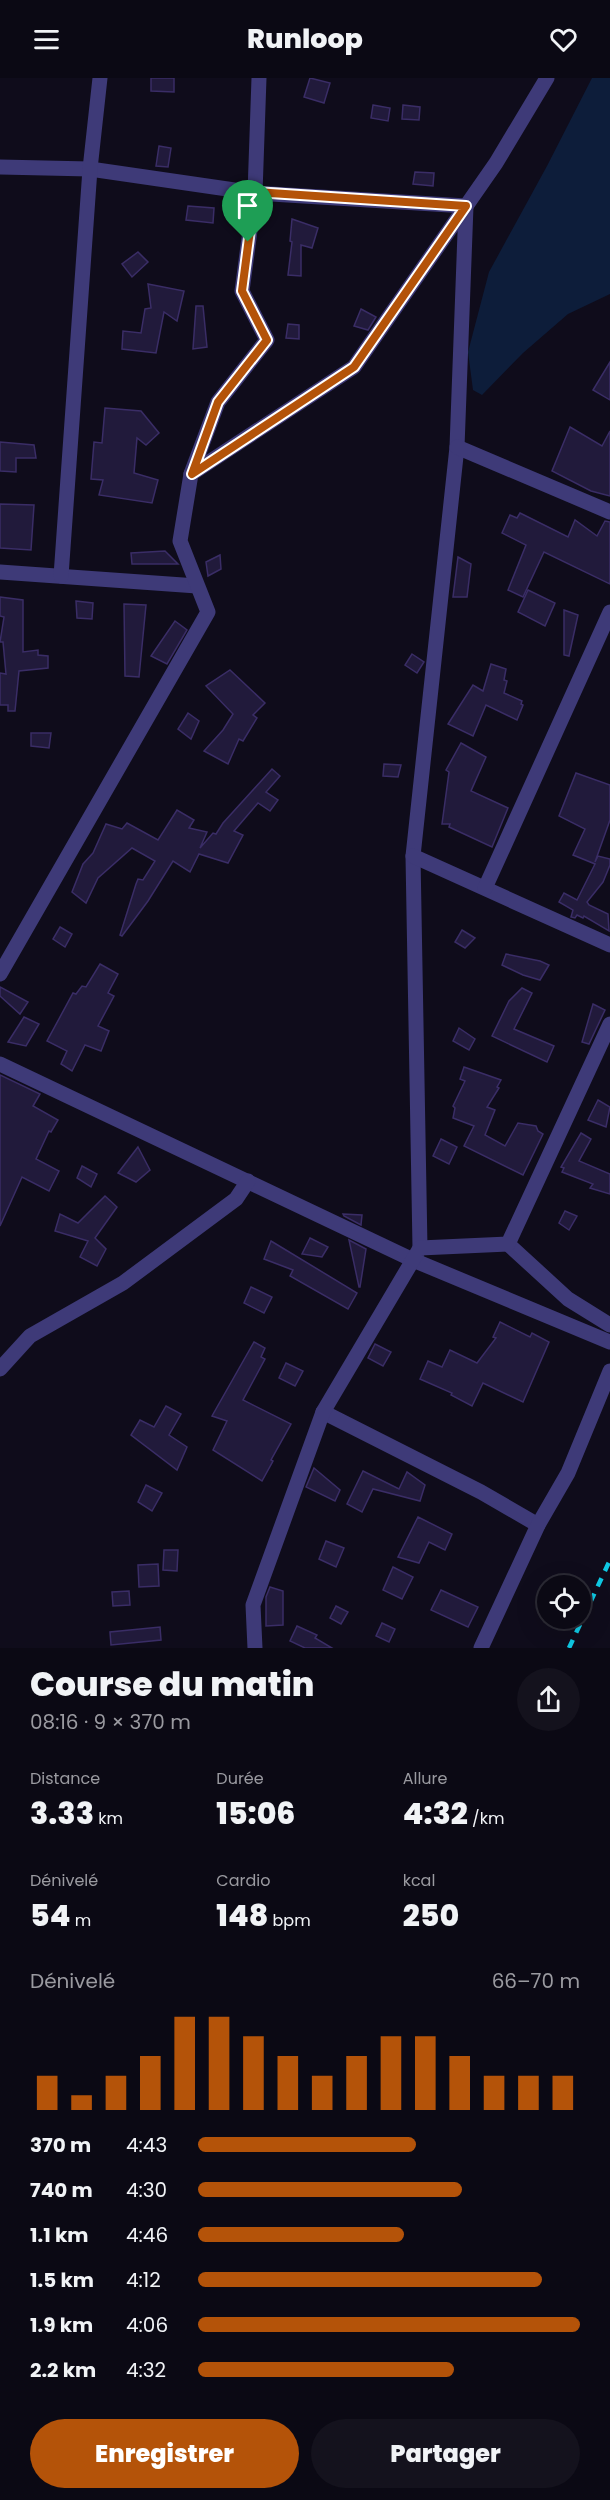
<!DOCTYPE html>
<html lang="fr">
<meta charset="utf-8">
<style>
body{margin:0;font-family:Poppins,sans-serif;background:#14121d;color:#f1f3f6;height:100vh;display:flex;flex-direction:column;font-size:22px;white-space:nowrap}
*{box-sizing:border-box;margin:0}
p{font-size:20px;color:#9a9aa0}
.icon{flex:none;width:33px;height:33px;fill:none;stroke:currentColor;stroke-width:2;stroke-linecap:round;stroke-linejoin:round}
.map{position:relative;height:1570px;overflow:hidden}
.drawer{display:flex;flex-direction:column;background:#0b0914;flex:1}
.drawer>*{flex:none}
.fabs{position:absolute;left:537px;top:1497px;display:grid;gap:12px}
.fabs a{display:grid;place-items:center;width:54px;height:54px;border-radius:50%;background:#0b0914;box-shadow:0 6px 24px #0002,0 0 0 2px #2b2a34;font-size:30px}
.pin{position:absolute;display:grid;place-items:center;width:51px;height:51px;color:#fff;margin:-62px -26px;border-radius:50% 50% 50% 0;rotate:-45deg;box-shadow:0 0 6px #0007}
.pin .icon{rotate:45deg}
.round{display:grid;place-items:center;flex:none;width:63px;height:63px;border-radius:32px;background:#14121d}
.headline{display:flex;align-items:center;justify-content:space-between;height:102px;padding:0 30px}
h1{font-size:33px;font-weight:800;line-height:45px}
.figures{display:grid;grid-template-columns:repeat(3,1fr);gap:9px;height:102px;padding:6px 30px}
.figures div{display:grid;align-content:center}
.figures b{font-size:30px;font-weight:800}
.figures small{font-size:16px;font-weight:400}
.figures p{font-size:16px}
.chart{height:168px;padding:12px 30px}
.chart p{display:flex;justify-content:space-between}
.chart svg{width:100%;height:108px;margin-top:6px;stroke:#b45309;stroke-width:6}
.cta{display:flex;gap:12px;margin-top:auto;padding:12px 30px}
.cta a{flex:1;height:69px;border-radius:36px;background:#b45309;color:#fff;font-size:24px;font-weight:800;line-height:69px;text-align:center}
.cta a+a{background:#14121d;color:#f1f3f6}
ul{padding:0 30px;list-style:none;font-size:20px}
li{display:grid;grid-template-columns:96px 72px 1fr;align-items:center;height:45px}
li i{height:15px;border-radius:8px;background:#b45309}
header{display:flex;justify-content:space-between;align-items:center;height:78px;padding:0 30px;background:#0b0914;font-size:27px;font-weight:800}
.map>svg:first-child{display:block}
.water{fill:#0d1d3a}
.building{fill:#211a3b;stroke:#3a2d66;stroke-width:1.5}
.lines{fill:none;stroke-linecap:round;stroke-linejoin:round}
.street{stroke:#3e3a78;stroke-width:15}
.rail{stroke:#0fc8e3;stroke-width:4.5;stroke-dasharray:9 8;stroke-linecap:butt}
.route-casing{stroke:#fff;stroke-width:12}
.route{stroke:#b45309;stroke-width:8}
</style>
<header><svg class="icon" aria-label="menu" viewBox="0 0 24 24"><path d="M4 6h16M4 12h16M4 18h16"/></svg>Runloop<svg class="icon" aria-label="heart" viewBox="0 0 24 24"><path d="M12 20l-8-8c-3-5 5-10 8-4 3-6 11-1 8 4z"/></svg></header>
<div class="map">
<svg width="610" height="1570" viewBox="0 0 610 1570">
<rect width="100%" height="100%" fill="#0f0c1b"/>
<!-- water -->
<polygon class="water" points="592,0 610,0 610,216 568,236 523,275 482,317 473,312 468,274 489,194 547,88"/>
<!-- building -->
<g class="building">
<polygon points="151,0 174,0 174,14 151,13"/>
<polygon points="310,0 330,5 324,25 304,19"/>
<polygon points="373,27 390,30 388,43 371,40"/>
<polygon points="403,27 420,29 419,42 402,41"/>
<polygon points="159,68 171,70 168,89 156,88"/>
<polygon points="415,94 434,95 433,108 413,106"/>
<polygon points="188,128 214,130 213,145 186,142"/>
<polygon points="292,141 318,150 312,170 301,167 301,198 288,197 292,164 290,163"/>
<polygon points="138,174 148,184 132,199 122,186"/>
<polygon points="148,206 184,213 177,243 164,234 156,275 122,271 123,253 141,255 145,231 151,230"/>
<polygon points="196,228 203,228 207,269 193,271"/>
<polygon points="361,231 376,239 368,252 354,248"/>
<polygon points="288,246 299,247 299,261 286,260"/>
<polygon points="610,284 610,322 593,312"/>
<polygon points="105,330 141,333 159,355 146,367 137,360 134,395 158,402 152,425 99,417 103,402 91,401 94,364 102,365"/>
<polygon points="570,349 602,368 610,353 610,418 591,413 552,393"/>
<polygon points="0,364 34,367 36,380 16,380 16,394 0,393"/>
<polygon points="0,426 34,427 31,472 0,470"/>
<polygon points="520,435 568,459 575,442 597,458 605,443 610,444 610,506 544,474 523,519 508,512 526,467 502,455 510,437 517,440"/>
<polygon points="165,473 178,486 132,486 131,475"/>
<polygon points="220,477 221,491 208,498 206,484"/>
<polygon points="458,479 471,486 467,519 453,519"/>
<polygon points="528,512 555,525 545,548 518,534"/>
<polygon points="0,519 23,522 23,574 38,572 38,577 48,578 48,590 19,593 15,633 8,633 8,627 0,627 0,595 6,596 3,564 0,564 4,539 0,538"/>
<polygon points="76,523 93,525 92,541 77,540"/>
<polygon points="124,526 146,527 139,599 125,598"/>
<polygon points="564,532 578,537 569,578 564,577"/>
<polygon points="175,543 187,552 167,586 151,578"/>
<polygon points="412,576 424,584 417,595 405,587"/>
<polygon points="491,586 506,591 504,602 507,603 504,615 522,623 521,626 523,627 517,642 486,627 473,658 448,646 473,607 483,613"/>
<polygon points="230,592 265,625 253,637 257,640 243,663 239,661 228,686 204,673 223,652 233,636 206,608"/>
<polygon points="188,635 199,643 191,661 178,651"/>
<polygon points="31,655 51,655 49,670 31,668"/>
<polygon points="461,665 486,679 471,713 508,730 492,769 449,749 450,746 442,746 449,694 446,692"/>
<polygon points="384,686 401,687 398,699 383,698"/>
<polygon points="272,691 280,698 266,714 278,722 270,733 258,725 234,753 243,757 228,785 199,776 190,794 173,783 148,823 122,858 120,857 136,806 138,801 143,802 155,783 132,770 98,800 86,825 72,814 83,786 93,775 106,746 122,751 127,745 158,762 177,732 194,742 189,750 207,754 200,770 213,755 216,756 223,745"/>
<polygon points="576,695 610,707 610,742 595,784 598,778 610,781 610,787 603,804 587,824 589,827 608,836 609,853 584,838 583,840 577,837 575,840 571,839 573,832 559,824 564,815 577,822 595,786 573,777 585,751 559,738"/>
<polygon points="60,849 72,856 65,869 53,861"/>
<polygon points="462,852 475,860 465,870 455,864"/>
<polygon points="506,876 540,883 549,887 540,902 523,897 502,887"/>
<polygon points="100,886 118,896 108,915 114,918 98,948 109,953 101,973 85,967 72,993 61,986 67,973 47,963 73,915 76,916 82,908 86,909"/>
<polygon points="0,909 28,924 20,936 0,918"/>
<polygon points="522,910 532,915 514,951 554,968 547,984 492,958 509,923"/>
<polygon points="593,926 605,932 589,966 582,964"/>
<polygon points="24,939 39,946 26,968 8,964"/>
<polygon points="459,950 475,961 469,972 453,963"/>
<polygon points="464,989 501,1002 497,1009 499,1010 487,1029 495,1032 485,1057 505,1068 518,1045 536,1048 538,1053 543,1056 523,1097 464,1068 474,1048 453,1040 455,1030 453,1028 465,1003 460,1001"/>
<polygon points="0,997 40,1016 33,1028 58,1042 51,1054 49,1053 36,1081 59,1093 49,1113 22,1099 0,1148"/>
<polygon points="598,1022 610,1029 606,1049 588,1042"/>
<polygon points="581,1055 591,1061 579,1083 610,1096 610,1116 590,1110 593,1106 562,1094 564,1090 561,1089"/>
<polygon points="441,1061 457,1069 449,1086 433,1078"/>
<polygon points="138,1069 150,1092 136,1104 118,1095"/>
<polygon points="82,1088 97,1096 91,1109 77,1100"/>
<polygon points="105,1118 117,1129 95,1160 106,1171 97,1188 80,1179 88,1163 55,1153 60,1136 78,1145"/>
<polygon points="565,1133 577,1138 569,1152 559,1145"/>
<polygon points="343,1136 362,1137 361,1147 344,1138"/>
<polygon points="310,1160 328,1169 322,1179 302,1176"/>
<polygon points="349,1162 366,1171 360,1209 359,1209"/>
<polygon points="271,1163 357,1215 348,1231 290,1198 293,1192 264,1181"/>
<polygon points="251,1209 272,1219 264,1235 244,1225"/>
<polygon points="500,1244 530,1259 532,1255 549,1264 523,1324 483,1305 472,1328 451,1317 452,1315 420,1301 428,1283 442,1289 450,1272 477,1285 496,1260 493,1259"/>
<polygon points="254,1264 265,1270 261,1279 265,1281 243,1322 291,1346 271,1382 273,1383 262,1403 213,1372 227,1343 212,1338"/>
<polygon points="375,1266 391,1274 383,1288 368,1280"/>
<polygon points="286,1285 303,1293 295,1308 279,1300"/>
<polygon points="166,1328 181,1336 169,1357 187,1369 177,1392 131,1357 140,1342 154,1349"/>
<polygon points="314,1390 340,1412 335,1423 306,1409"/>
<polygon points="363,1393 399,1411 407,1394 425,1407 420,1423 373,1411 362,1434 347,1426"/>
<polygon points="146,1407 162,1415 152,1433 138,1424"/>
<polygon points="418,1439 452,1456 445,1472 429,1464 419,1485 398,1479"/>
<polygon points="326,1463 344,1470 336,1489 319,1481"/>
<polygon points="164,1472 178,1472 177,1493 163,1492"/>
<polygon points="158,1486 159,1508 139,1509 138,1487"/>
<polygon points="393,1489 413,1499 402,1521 383,1512"/>
<polygon points="270,1509 283,1513 283,1547 266,1548 266,1519"/>
<polygon points="441,1512 478,1529 468,1549 431,1532"/>
<polygon points="129,1513 130,1527 113,1528 112,1514"/>
<polygon points="336,1528 348,1534 341,1546 330,1540"/>
<polygon points="382,1545 395,1551 389,1564 376,1558"/>
<polygon points="297,1548 317,1557 315,1560 332,1570 305,1570 290,1563"/>
<polygon points="160,1549 161,1562 111,1567 110,1554"/>
</g>
<g class="lines">
<!-- street -->
<g class="street">
<polyline points="0,89 90,91 255,115 466,128 457,369 413,778 420,1170"/>
<polyline points="457,369 610,434"/>
<polyline points="191,396 218,324 267,262 242,213 255,115 259,0"/>
<polyline points="0,494 197,508"/>
<polyline points="61,498 90,91 100,0"/>
<polyline points="413,778 610,867"/>
<polyline points="485,810 610,534"/>
<polyline points="0,896 208,534 180,463 191,396 354,289 496,85 547,0"/>
<polyline points="0,986 413,1182 610,1264"/>
<polyline points="508,1166 568,1221 610,1247"/>
<polyline points="0,1291 30,1258 123,1205 236,1121 248,1103"/>
<polyline points="323,1334 481,1414 538,1447"/>
<polyline points="255,1570 253,1527 323,1334 420,1170 508,1166 610,946"/>
<polyline points="481,1570 538,1447 568,1395 610,1293"/>
</g>
<!-- rail -->
<polyline class="rail" points="569,1570 610,1482"/>
</g>
<g class="lines">
<defs>
<polygon id="route" points="255,114 466,128 354,289 192,396 218,324 267,262 242,213"/>
</defs>
<!-- route casing -->
<use href="#route" class="route-casing"/>
<!-- route -->
<use href="#route" class="route"/>
</g>
</svg>
<div class="fabs">
<a><svg class="icon" aria-label="locate" viewBox="0 0 24 24"><circle cx="12" cy="12" r="6"/><path d="M12 2v4M12 18v4M2 12h4M18 12h4"/></svg></a>
</div>
<div class="pin" style="left:248px;top:164px;background:#1e9e55"><svg class="icon" aria-label="arrive" viewBox="0 0 24 24"><path d="M6 21V4h12l-3 4 3 4H6"/></svg></div>
</div>
<section class="drawer">
<div class="headline"><div><h1>Course du matin</h1><p>08:16 · 9 × 370 m</p></div><a class="round"><svg class="icon" aria-label="share" viewBox="0 0 24 24"><path d="M12 15V3M7 8l5-5 5 5M5 13v7h14v-7"/></svg></a></div>
<div class="figures">
<div><p>Distance</p><b>3.33<small> km</small></b></div>
<div><p>Durée</p><b>15:06</b></div>
<div><p>Allure</p><b>4:32<small> /km</small></b></div>
</div>
<div class="figures">
<div><p>Dénivelé</p><b>54<small> m</small></b></div>
<div><p>Cardio</p><b>148<small> bpm</small></b></div>
<div><p>kcal</p><b>250</b></div>
</div>
<div class="chart"><p><span>Dénivelé</span>66–70 m</p>
<svg viewBox="0 0 160 44" preserveAspectRatio="none"><path d="M5 44V30M15 44V38M25 44V30M35 44V22M45 44V6M55 44V6M65 44V14M75 44V22M85 44V30M95 44V22M105 44V14M115 44V14M125 44V22M135 44V30M145 44V30M155 44V30"/></svg>
</div>
<ul>
<li><b>370 m</b>4:43<i style="width:57%"></i></li>
<li><b>740 m</b>4:30<i style="width:69%"></i></li>
<li><b>1.1 km</b>4:46<i style="width:54%"></i></li>
<li><b>1.5 km</b>4:12<i style="width:90%"></i></li>
<li><b>1.9 km</b>4:06<i style="width:100%"></i></li>
<li><b>2.2 km</b>4:32<i style="width:67%"></i></li>
</ul>
<div class="cta"><a>Enregistrer</a><a>Partager</a></div>
</section>
